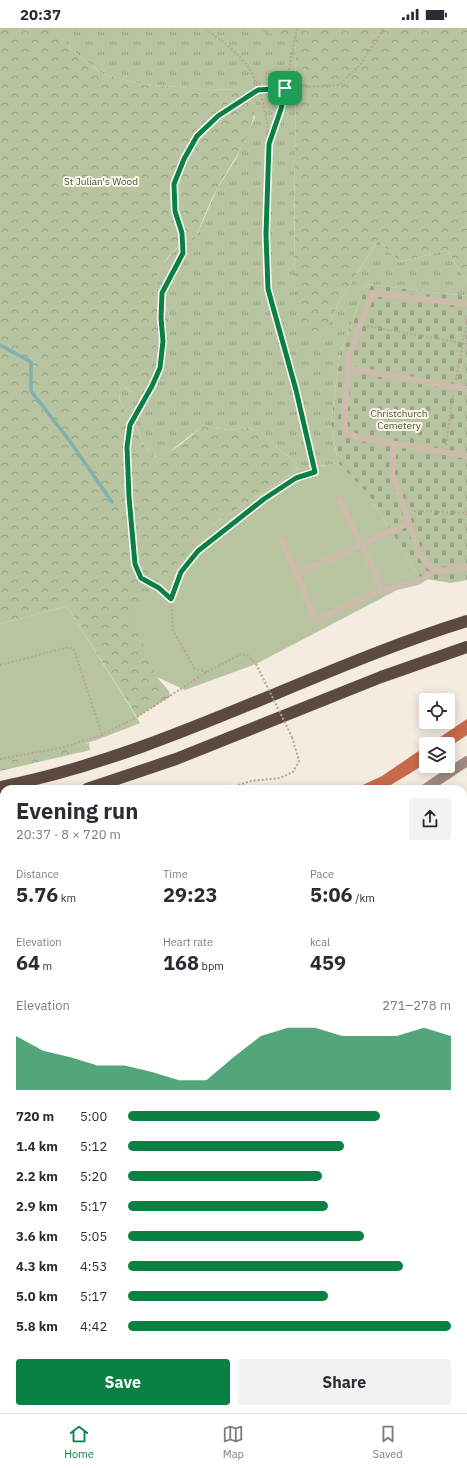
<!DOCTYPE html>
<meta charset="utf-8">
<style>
body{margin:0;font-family:"IBM Plex Sans",sans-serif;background:#f2f2f3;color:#2b2b33;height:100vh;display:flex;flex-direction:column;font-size:15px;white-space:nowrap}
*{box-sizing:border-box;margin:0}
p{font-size:13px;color:#7c7c81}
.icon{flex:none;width:22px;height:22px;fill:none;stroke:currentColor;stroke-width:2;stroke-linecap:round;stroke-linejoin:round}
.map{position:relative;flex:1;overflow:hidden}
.drawer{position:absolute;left:0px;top:757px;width:467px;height:628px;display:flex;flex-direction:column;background:#fff;border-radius:12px 12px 0 0;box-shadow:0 2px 10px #0003}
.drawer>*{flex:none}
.fabs{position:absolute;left:419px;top:665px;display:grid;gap:8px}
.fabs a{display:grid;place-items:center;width:36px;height:36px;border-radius:4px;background:#fff;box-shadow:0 2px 10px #0003;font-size:20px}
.pin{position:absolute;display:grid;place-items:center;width:34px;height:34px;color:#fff;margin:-17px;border-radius:8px;box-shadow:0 2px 6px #0006}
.round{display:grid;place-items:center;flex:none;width:42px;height:42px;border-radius:4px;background:#f2f2f3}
.overview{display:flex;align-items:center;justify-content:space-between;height:68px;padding:0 16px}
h1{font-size:22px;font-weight:800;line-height:30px}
.metrics{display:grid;grid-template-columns:repeat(3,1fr);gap:6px;height:68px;padding:4px 16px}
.metrics div{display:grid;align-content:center}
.metrics b{font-size:20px;font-weight:800}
.metrics small{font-size:11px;font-weight:400}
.metrics p{font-size:11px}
.chart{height:112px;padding:8px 16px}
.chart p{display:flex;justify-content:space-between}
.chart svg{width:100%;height:72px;margin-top:4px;fill:#0b8043;opacity:.7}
.primary-button{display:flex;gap:8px;margin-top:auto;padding:8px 16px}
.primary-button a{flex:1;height:46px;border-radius:4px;background:#0b8043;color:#fff;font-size:16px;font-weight:800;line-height:46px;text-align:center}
.primary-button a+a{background:#f2f2f3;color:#2b2b33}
ul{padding:0 16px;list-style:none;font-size:13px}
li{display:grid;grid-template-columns:64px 48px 1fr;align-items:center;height:30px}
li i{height:10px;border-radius:5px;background:#0b8043}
.status{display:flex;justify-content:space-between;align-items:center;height:28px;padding:0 20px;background:#fff;direction:ltr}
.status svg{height:11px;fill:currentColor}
.menu{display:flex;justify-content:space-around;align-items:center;height:56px;border-top:1px solid #e1e1e2;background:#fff;font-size:11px;color:#7c7c81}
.menu a{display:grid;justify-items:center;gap:2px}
.menu .selected{color:#0b8043}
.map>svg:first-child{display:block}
.grass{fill:url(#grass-tufts)}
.forest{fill:url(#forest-crowns)}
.cemetery{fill:url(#cemetery-stones)}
.green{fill:#b8c4a0}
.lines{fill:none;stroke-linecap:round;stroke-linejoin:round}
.stream{stroke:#7fb0b2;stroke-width:3.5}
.building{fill:#c8694b}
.path{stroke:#b9a596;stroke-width:2;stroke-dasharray:2 2;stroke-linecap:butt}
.lane{stroke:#cdbbac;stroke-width:6}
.street{stroke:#cdbbac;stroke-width:10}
.secondary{stroke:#a18a7d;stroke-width:10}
.highway{stroke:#5c4a42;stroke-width:12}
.path-bridge{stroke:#b9a596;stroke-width:2;stroke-dasharray:2 2;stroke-linecap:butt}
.route-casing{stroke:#fff;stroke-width:8}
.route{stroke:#0b8043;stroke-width:5}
.labels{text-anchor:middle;stroke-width:4;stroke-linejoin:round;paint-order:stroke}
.park-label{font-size:10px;fill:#4a5a2e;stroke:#fbf5ee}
</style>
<div class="status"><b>20:37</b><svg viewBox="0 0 49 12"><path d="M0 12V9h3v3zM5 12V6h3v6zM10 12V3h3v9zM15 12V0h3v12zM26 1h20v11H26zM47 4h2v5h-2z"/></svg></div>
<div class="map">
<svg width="467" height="1385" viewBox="0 0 467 1385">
<defs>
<pattern id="grass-tufts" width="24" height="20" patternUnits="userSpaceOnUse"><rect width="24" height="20" fill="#b8c4a0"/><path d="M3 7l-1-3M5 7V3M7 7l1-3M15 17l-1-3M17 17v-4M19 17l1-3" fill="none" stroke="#97a083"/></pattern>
<pattern id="forest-crowns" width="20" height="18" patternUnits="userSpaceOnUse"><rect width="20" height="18" fill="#b8c4a0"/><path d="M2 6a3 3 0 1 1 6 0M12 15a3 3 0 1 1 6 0" fill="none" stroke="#97a083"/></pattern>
<pattern id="cemetery-stones" width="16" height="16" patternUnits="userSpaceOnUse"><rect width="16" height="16" fill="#b8c4a0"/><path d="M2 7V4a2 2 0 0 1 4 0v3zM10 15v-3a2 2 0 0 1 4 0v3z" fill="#97a083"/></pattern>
</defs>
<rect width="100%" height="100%" fill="#f4ebe1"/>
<!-- grass -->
<g class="grass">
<path d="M52,0H249L296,11L294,250L322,310L338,276L378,212L400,234L447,222L467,254V268L366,256L340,326L331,395L338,435L297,442L298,436L281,423L261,404L248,400L228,402L204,398L192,406L166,427L155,429L143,416L136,395L124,381L120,373L119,365L121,360L124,359L132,364L144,368L153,364C160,346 174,304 169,286C167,276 154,271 153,260C152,248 173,220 184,216C187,214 191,214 195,211L217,161L236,131L255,89L241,62L201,61L141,56L102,46L71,21Z"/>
<polygon points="467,855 467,1241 463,1243 463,859"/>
</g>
<!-- forest -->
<g class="forest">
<path d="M0,0H52L71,21L102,46L141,56L201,61L241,62L250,64L256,72C254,107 234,131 217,161C208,177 202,195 195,211C191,214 187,214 183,216C170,222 149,252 155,266C158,273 167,278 169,286C174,308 161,343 153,364C141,370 135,367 125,359L121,360L119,365L120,373L124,381L136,395L143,416L155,429C175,426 188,408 204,398L228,402L248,400L261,404L281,423L298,436L297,442L211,498L157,649L168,662L171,668L137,689L67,578L0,596Z"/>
<polygon points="249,0 467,0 467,254 447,222 400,234 378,212 338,276 322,311 301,305 294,250 296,12"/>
<polygon points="89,715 90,722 0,743 0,733 40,727"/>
<polygon points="0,1358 4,1358 4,1381 238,1381 231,1385 0,1385"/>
</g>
<!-- cemetery -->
<polygon class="cemetery" points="366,256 467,268 467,552 451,555 420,550 368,466 338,435 331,395 340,326"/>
<!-- green -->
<g class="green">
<polygon points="338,435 368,466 420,550 256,636 185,662 157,649 130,585 211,498 297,442"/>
<path d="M67,578L140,695C98,712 46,732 0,733V596Z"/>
<polygon points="4,815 4,871 0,872 0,816"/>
</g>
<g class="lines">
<!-- stream -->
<polyline class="stream" points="0,317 31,334 31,363 69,412 112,474"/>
</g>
<!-- building -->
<g class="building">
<polygon points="467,691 467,707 448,720 448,716 430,716"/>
<polygon points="426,718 426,735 409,746 384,761 354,761 382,748"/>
</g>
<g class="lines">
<!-- path -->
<g class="path">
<polyline points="269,115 281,81 297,0"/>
<polyline points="367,298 467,316"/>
<polyline points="456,352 467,292"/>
<polyline points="446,417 453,366"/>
<polyline points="414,483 467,485"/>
<path d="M171,571L181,545L198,523L264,471L296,450L315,444C308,402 296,360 284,318C279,299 270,279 268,260C260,191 286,100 248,39C240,26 217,8 203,0"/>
<polyline points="0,637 69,619 74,622 102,707"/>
<polyline points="207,644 195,641 173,603 171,571 159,560 141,550 135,536 129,469 127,419 130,397 153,358 160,339 163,313 161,290 162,265 183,225 182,205 175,183 174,156 184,131 197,108 218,88 258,62 339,57 361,36 384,0"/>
<polyline points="0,731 61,720 102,707 137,689 207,644 241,626 249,628 256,636"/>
<polyline points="227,761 251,753 280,750 293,744 299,733 292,709"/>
<polyline points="463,1018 467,1014"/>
<polyline points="463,1368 467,1365"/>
<polyline points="81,1385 84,1381"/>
<polyline points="438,1385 444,1381"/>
</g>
<!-- lane -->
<g class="lane">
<polyline points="467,276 372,265 349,328 344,394 347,405 361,410 467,428"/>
<polyline points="347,340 467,361"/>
<polyline points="394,416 392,445 420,527 431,540 440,543 467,539"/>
<polyline points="339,472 383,562"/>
<polyline points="282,512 316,592 383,562 418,554 436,542"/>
<polyline points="297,546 409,495"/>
<polyline points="0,1224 4,1223"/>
</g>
<!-- street -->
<g class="street">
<polyline points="0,968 4,1004"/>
<polyline points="0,1151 4,1150"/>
<polyline points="463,1306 467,1303"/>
<polyline points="0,1315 4,1310"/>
<polyline points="348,1385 354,1381"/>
</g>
<!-- secondary -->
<g class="secondary">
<polyline points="425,761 467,733"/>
<polyline points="0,939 4,938"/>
</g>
<!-- highway -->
<g class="highway">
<path d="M0,759C163,727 309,642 467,593"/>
<polyline points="87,761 176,731 381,649 467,619"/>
<polyline points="0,783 4,782"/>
</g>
<!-- path-bridge -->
<polyline class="path-bridge" points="256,636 292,709"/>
</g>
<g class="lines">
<defs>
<polygon id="route" points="285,60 281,81 269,116 266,206 268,261 296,362 315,444 296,450 264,471 198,523 181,544 171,571 159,560 141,550 135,536 129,469 127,419 130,397 152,358 160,340 163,313 161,290 162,265 183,225 182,205 175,183 174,156 184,131 197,108 218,88 258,62"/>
</defs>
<!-- route casing -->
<use href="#route" class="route-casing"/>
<!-- route -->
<use href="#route" class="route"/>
</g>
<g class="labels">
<!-- park labels -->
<g class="park-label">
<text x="101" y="157">St Julian's Wood</text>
<text x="399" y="389">Christchurch<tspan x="399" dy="12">Cemetery</tspan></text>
</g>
</g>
</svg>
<div class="fabs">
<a><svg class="icon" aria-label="locate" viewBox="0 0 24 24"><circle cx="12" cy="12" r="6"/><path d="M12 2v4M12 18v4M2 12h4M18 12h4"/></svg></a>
<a><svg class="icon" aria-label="layers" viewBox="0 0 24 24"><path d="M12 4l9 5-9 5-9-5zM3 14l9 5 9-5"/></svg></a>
</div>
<div class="pin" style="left:285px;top:60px;background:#1e9e55"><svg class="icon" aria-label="arrive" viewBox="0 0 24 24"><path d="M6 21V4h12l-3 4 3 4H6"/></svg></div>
<section class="drawer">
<div class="overview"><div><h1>Evening run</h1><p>20:37 · 8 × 720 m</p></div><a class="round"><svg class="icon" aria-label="share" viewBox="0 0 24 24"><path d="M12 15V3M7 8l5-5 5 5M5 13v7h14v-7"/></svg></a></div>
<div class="metrics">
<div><p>Distance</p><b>5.76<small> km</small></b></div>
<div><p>Time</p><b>29:23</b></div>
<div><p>Pace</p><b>5:06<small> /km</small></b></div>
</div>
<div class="metrics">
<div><p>Elevation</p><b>64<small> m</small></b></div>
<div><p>Heart rate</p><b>168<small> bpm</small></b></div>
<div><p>kcal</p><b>459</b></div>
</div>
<div class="chart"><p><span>Elevation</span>271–278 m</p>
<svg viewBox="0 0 160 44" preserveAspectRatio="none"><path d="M0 44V11L10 20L20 24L30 29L40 29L50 33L60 38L70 38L80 24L90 11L100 6L110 6L120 11L130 11L140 11L150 6L160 11V44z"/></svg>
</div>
<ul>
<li><b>720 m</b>5:00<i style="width:78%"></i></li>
<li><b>1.4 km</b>5:12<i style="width:67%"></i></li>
<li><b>2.2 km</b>5:20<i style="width:60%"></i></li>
<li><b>2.9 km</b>5:17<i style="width:62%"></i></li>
<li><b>3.6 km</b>5:05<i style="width:73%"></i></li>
<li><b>4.3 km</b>4:53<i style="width:85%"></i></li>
<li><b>5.0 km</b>5:17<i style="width:62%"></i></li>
<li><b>5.8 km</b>4:42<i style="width:100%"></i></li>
</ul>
<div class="primary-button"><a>Save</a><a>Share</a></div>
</section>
</div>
<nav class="menu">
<a class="selected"><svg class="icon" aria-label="home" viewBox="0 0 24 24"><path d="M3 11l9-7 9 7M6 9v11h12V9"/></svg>Home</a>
<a><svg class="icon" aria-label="map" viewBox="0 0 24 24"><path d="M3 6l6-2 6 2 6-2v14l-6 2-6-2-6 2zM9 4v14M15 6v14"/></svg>Map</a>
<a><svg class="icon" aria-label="saved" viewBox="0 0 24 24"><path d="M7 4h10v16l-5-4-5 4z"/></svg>Saved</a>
</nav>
